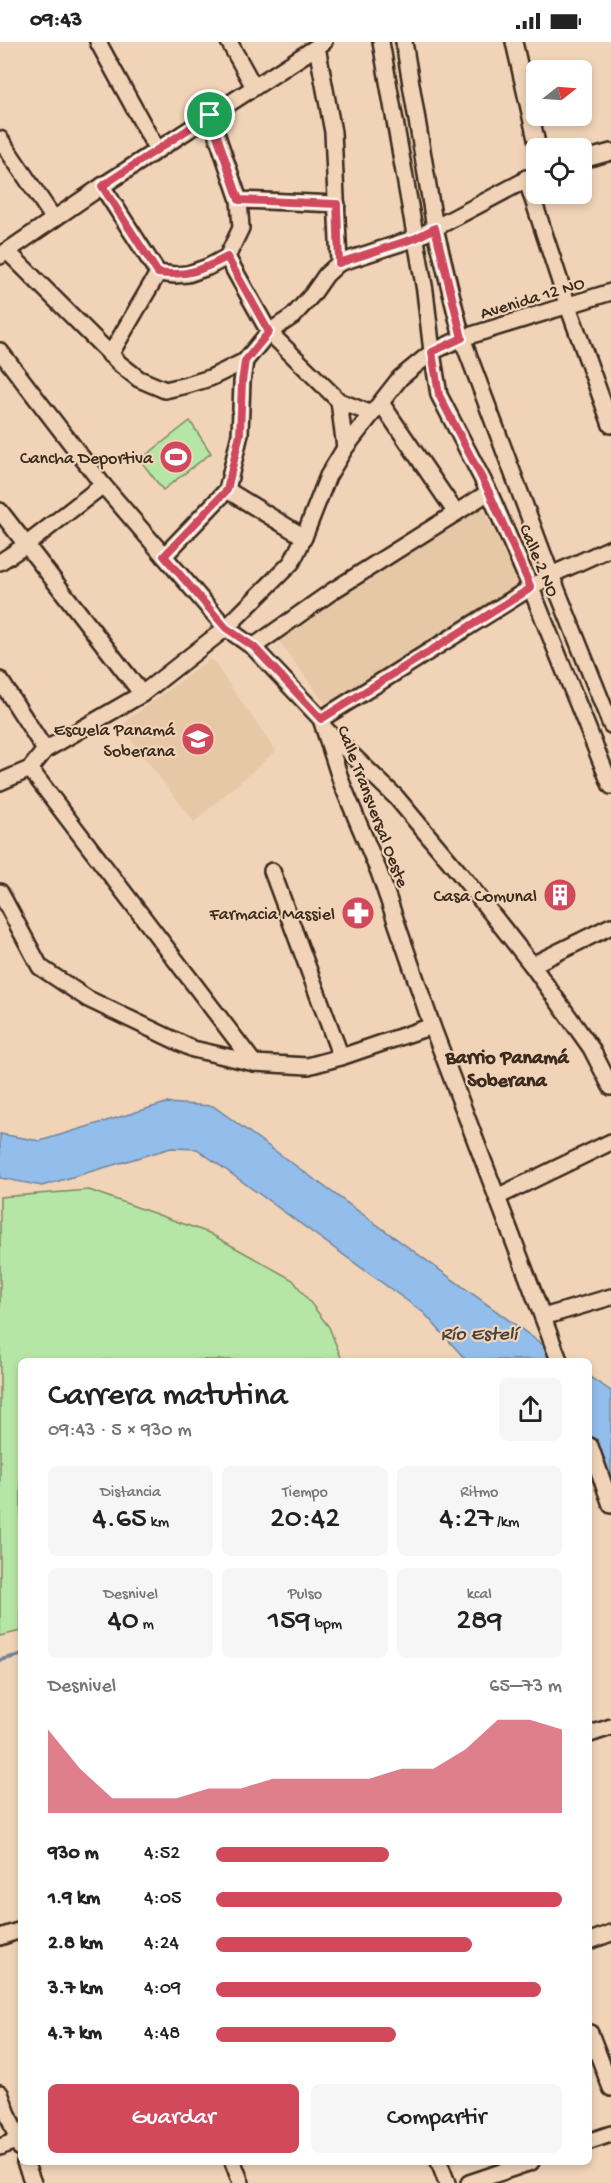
<!DOCTYPE html>
<html lang="es">
<meta charset="utf-8">
<style>
body{margin:0;font-family:"Gochi Hand",sans-serif;background:#f6f6f6;color:#222;height:100vh;display:flex;flex-direction:column;font-size:22px;white-space:nowrap}
*{box-sizing:border-box;margin:0}
p{font-size:20px;color:#767676}
.icon{flex:none;width:33px;height:33px;fill:none;stroke:currentColor;stroke-width:2;stroke-linecap:round;stroke-linejoin:round}
.map{position:relative;flex:1;overflow:hidden}
.panel{position:absolute;left:18px;top:1316px;width:574px;height:807px;display:flex;flex-direction:column;background:#fff;border-radius:9px;box-shadow:0 3px 9px #0003}
.panel>*{flex:none}
.needle{width:39px;rotate:73deg}
.controls{position:absolute;left:526px;top:18px;display:grid;gap:12px}
.controls a{display:grid;place-items:center;width:66px;height:66px;border-radius:9px;background:#fff;box-shadow:0 3px 9px #0003;font-size:30px}
.pin{position:absolute;display:grid;place-items:center;width:51px;height:51px;color:#fff;margin:-26px;border:3px solid #fff;border-radius:50%;box-shadow:0 2px 6px #0007}
.round{display:grid;place-items:center;flex:none;width:63px;height:63px;border-radius:9px;background:#f6f6f6}
.head{display:flex;align-items:center;justify-content:space-between;height:102px;padding:0 30px}
h1{font-size:33px;font-weight:600;line-height:45px}
.stats{display:grid;grid-template-columns:repeat(3,1fr);gap:9px;height:102px;padding:6px 30px}
.stats div{display:grid;align-content:center;border-radius:9px;background:#f6f6f6;text-align:center}
.stats b{font-size:30px;font-weight:600}
.stats small{font-size:16px;font-weight:400}
.stats p{font-size:16px}
.chart{height:168px;padding:12px 30px}
.chart p{display:flex;justify-content:space-between}
.chart svg{width:100%;height:108px;margin-top:6px;fill:#d1495b;opacity:.7}
.primary-button{display:flex;gap:12px;margin-top:auto;padding:12px 30px}
.primary-button a{flex:1;height:69px;border-radius:9px;background:#d1495b;color:#fff;font-size:24px;font-weight:600;line-height:69px;text-align:center}
.primary-button a+a{background:#f6f6f6;color:#222}
ul{padding:0 30px;list-style:none;font-size:20px}
li{display:grid;grid-template-columns:96px 72px 1fr;align-items:center;height:45px}
li i{height:15px;border-radius:8px;background:#d1495b}
.status{display:flex;justify-content:space-between;align-items:center;height:42px;padding:0 30px;background:#fff;direction:ltr}
.status svg{height:16px;fill:currentColor}
.map>svg:first-child{display:block}
.built{fill:#e6c8a7}
.green{fill:#b6e6a5;stroke:#788862;stroke-width:1.5}
.water{fill:#93beec;stroke:#70839a;stroke-width:1.5}
.lines{fill:none;stroke-linecap:round;stroke-linejoin:round}
.stream{stroke:#70839a;stroke-width:4}
.minor-casing{stroke:#3b2a1e;stroke-width:20}
.minor{stroke:#f1d4b8;stroke-width:15}
.route-casing{stroke:#fff;stroke-width:12}
.route{stroke:#d1495b;stroke-width:8}
.labels{text-anchor:middle;stroke-width:4.5;stroke-linejoin:round;paint-order:stroke}
.street-label{font-size:18px;fill:#3b2a1e;stroke:#f1d4b8}
.poi-label{font-size:18px;fill:#3b2a1e;stroke:#f1d4b8;text-anchor:end}
.neighbourhood-label{font-size:20px;font-weight:bold;fill:#3b2a1e;stroke:#f1d4b8}
.water-label{font-size:20px;font-style:italic;fill:#48403d;stroke:#f1d4b8}
</style>
<div class="status"><b>09:43</b><svg viewBox="0 0 49 12"><path d="M0 12V9h3v3zM5 12V6h3v6zM10 12V3h3v9zM15 12V0h3v12zM26 1h20v11H26zM47 4h2v5h-2z"/></svg></div>
<div class="map">
<svg width="611" height="2141" viewBox="0 0 611 2141">
<rect width="100%" height="100%" fill="#f1d4b8"/>
<filter id="ink" filterUnits="userSpaceOnUse"><feTurbulence type="fractalNoise" baseFrequency=".0167" numOctaves="2"/><feDisplacementMap in="SourceGraphic" scale="12" xChannelSelector="R" yChannelSelector="G"/><feConvolveMatrix kernelMatrix="1 2 1 2 8 2 1 2 1" color-interpolation-filters="sRGB"/></filter>
<g filter="url(#ink)">
<!-- built -->
<g class="built">
<polygon points="482,463 519,543 326,663 276,595 358,540"/>
<polygon points="211,616 276,709 194,780 120,684"/>
</g>
<!-- green -->
<g class="green">
<polygon points="190,379 211,411 163,448 140,418"/>
<polygon points="89,1148 209,1191 293,1238 329,1285 342,1318 21,1318 21,1589 0,1594 0,1155"/>
</g>
<!-- water -->
<g class="water">
<polygon points="166,1061 213,1064 564,1318 466,1318 424,1271 197,1107 171,1106 42,1144 0,1136 0,1092 40,1099"/>
<polygon points="590,1335 611,1349 611,1443 590,1435"/>
</g>
<g class="lines">
<!-- stream -->
<polyline class="stream" points="0,1618 21,1613"/>
<defs>
<g id="minor">
<polyline points="98,0 157,108"/>
<polyline points="229,0 254,45"/>
<polyline points="381,0 425,249 432,310 439,353 489,450 531,546 611,744"/>
<polyline points="404,0 435,186 462,296 551,533 611,683"/>
<polyline points="514,0 538,106"/>
<polyline points="0,97 54,177"/>
<polyline points="582,118 611,110"/>
<polyline points="526,136 568,264 611,383"/>
<polyline points="102,144 158,231 175,233 188,232 208,225 227,215 241,186 239,158 210,73"/>
<polyline points="239,158 337,162"/>
<polyline points="7,209 121,323 139,337 165,348 187,343 210,336 245,319 269,290 293,274 312,253 326,233 339,221 333,90 317,5"/>
<polyline points="0,214 102,144 324,0"/>
<polyline points="227,215 269,290 339,359 345,406"/>
<polyline points="339,221 416,196 537,132"/>
<polyline points="0,309 103,443 226,586 253,605 321,677 342,742 379,830 432,984 559,1318"/>
<polyline points="110,313 158,231"/>
<polyline points="339,359 372,372"/>
<polyline points="381,361 456,471"/>
<polyline points="227,448 304,495"/>
<polyline points="0,469 142,652"/>
<polyline points="164,514 227,448 240,392 242,340 245,319"/>
<polyline points="0,520 26,503 103,443"/>
<polyline points="253,605 334,548 489,450"/>
<polyline points="0,638 45,708"/>
<polyline points="321,677 551,533 611,506"/>
<polyline points="324,686 396,755 466,839 532,923 591,1006 611,1045"/>
<polyline points="30,727 254,1021"/>
<polyline points="0,740 30,727 45,708 142,652 226,586 292,520 304,495 328,434 345,406 400,336 432,310 462,296 611,250"/>
<polyline points="272,829 341,1015"/>
<polyline points="0,850 40,925 88,957 193,1007 254,1021 308,1024 341,1015 432,984"/>
<polyline points="532,923 611,884"/>
<polyline points="497,1155 611,1100"/>
<polyline points="543,1275 611,1255"/>
<polyline points="590,1404 611,1463"/>
<polyline points="590,1692 611,1685"/>
<polyline points="0,1895 21,1888"/>
<polyline points="590,1899 611,1891"/>
<polyline points="590,1991 611,2046"/>
<polyline points="0,2051 21,2107"/>
<polyline points="590,2099 611,2092"/>
<polyline points="0,2105 21,2097"/>
<polyline points="25,2120 33,2141"/>
<polyline points="233,2120 241,2141"/>
<polyline points="439,2120 447,2141"/>
<polyline points="469,2141 531,2120"/>
</g>
</defs>
<!-- minor casing -->
<use href="#minor" class="minor-casing"/>
<!-- minor -->
<use href="#minor" class="minor"/>
</g>
</g>
<g class="lines" filter="url(#ink)">
<defs>
<path id="route" d="M210,73L239,158L337,162L339,221L416,196L435,186L462,296L432,310L439,353L489,450L531,546L321,677L254,605L226,586L164,514L227,448L240,392L242,340L245,319L269,290L227,215C202,228 186,235 158,231L102,144Z"/>
</defs>
<!-- route casing -->
<use href="#route" class="route-casing"/>
<!-- route -->
<use href="#route" class="route"/>
</g>
<!-- icons -->
<defs>
<symbol id="stadium-disc" viewBox="-11 -11 22 22"><circle r="9.5" fill="#d1495b" stroke="#f1d4b8"/><path d="M0-5a6.5 5 0 1 0 0 10a6.5 5 0 1 0 0-10ZM-3.5-1.8h7v3.6h-7Z" fill="#fff"/></symbol>
<symbol id="school-disc" viewBox="-11 -11 22 22"><circle r="9.5" fill="#d1495b" stroke="#f1d4b8"/><path d="M0-5L7-2L0 1L-7-2ZM-4 1L0 2.5L4 1V4Q0 6-4 4Z" fill="#fff"/></symbol>
<symbol id="building-disc" viewBox="-11 -11 22 22"><circle r="9.5" fill="#d1495b" stroke="#f1d4b8"/><path d="M-4-6H4V6H1V3H-1V6H-4ZM-2.5-4.3h1.7v1.8h-1.7ZM.8-4.3h1.7v1.8H.8ZM-2.5-1h1.7V.8h-1.7ZM.8-1h1.7V.8H.8Z" fill="#fff"/></symbol>
<symbol id="pharmacy-disc" viewBox="-11 -11 22 22"><circle r="9.5" fill="#d1495b" stroke="#f1d4b8"/><path d="M-2-6h4v4h4v4h-4v4h-4v-4h-4v-4h4Z" fill="#fff"/></symbol>
</defs>
<g fill-rule="evenodd">
<use href="#stadium-disc" x="157" y="396" width="38" height="38"/>
<use href="#school-disc" x="179" y="678" width="38" height="38"/>
<use href="#building-disc" x="541" y="834" width="38" height="38"/>
<use href="#pharmacy-disc" x="339" y="852" width="38" height="38"/>
</g>
<g class="labels">
<!-- street labels -->
<g class="street-label">
<text transform="translate(532 255) rotate(-17)" y="6">Avenida 12 NO</text>
<text transform="translate(540 518) rotate(67)" y="6">Calle 2 NO</text>
<text transform="translate(374 764) rotate(69)" y="6">Calle Transversal Oeste</text>
</g>
<!-- poi labels -->
<g class="poi-label">
<text x="153" y="421">Cancha Deportiva</text>
<text x="175" y="693">Escuela Panamá<tspan x="175" dy="21">Soberana</tspan></text>
<text x="537" y="859">Casa Comunal</text>
<text x="335" y="877">Farmacia Massiel</text>
</g>
<!-- neighbourhood labels -->
<g class="neighbourhood-label">
<text x="507" y="1021">Barrio Panamá<tspan x="507" dy="23">Soberana</tspan></text>
</g>
<!-- water labels -->
<g class="water-label">
<text x="479" y="1297">Río Estelí</text>
</g>
</g>
</svg>
<div class="controls">
<a><svg class="needle" viewBox="-14 -14 28 28"><path d="M0-13l5 13h-10z" fill="#e53935"/><path d="M0 13l5-13h-10z" fill="#767676"/></svg></a>
<a><svg class="icon" aria-label="locate" viewBox="0 0 24 24"><circle cx="12" cy="12" r="6"/><path d="M12 2v4M12 18v4M2 12h4M18 12h4"/></svg></a>
</div>
<div class="pin" style="left:210px;top:73px;background:#1e9e55"><svg class="icon" aria-label="arrive" viewBox="0 0 24 24"><path d="M6 21V4h12l-3 4 3 4H6"/></svg></div>
<section class="panel">
<div class="head"><div><h1>Carrera matutina</h1><p>09:43 · 5 × 930 m</p></div><a class="round"><svg class="icon" aria-label="share" viewBox="0 0 24 24"><path d="M12 15V3M7 8l5-5 5 5M5 13v7h14v-7"/></svg></a></div>
<div class="stats">
<div><p>Distancia</p><b>4.65<small> km</small></b></div>
<div><p>Tiempo</p><b>20:42</b></div>
<div><p>Ritmo</p><b>4:27<small> /km</small></b></div>
</div>
<div class="stats">
<div><p>Desnivel</p><b>40<small> m</small></b></div>
<div><p>Pulso</p><b>159<small> bpm</small></b></div>
<div><p>kcal</p><b>289</b></div>
</div>
<div class="chart"><p><span>Desnivel</span>65–73 m</p>
<svg viewBox="0 0 160 44" preserveAspectRatio="none"><path d="M0 44V10L10 26L20 38L30 38L40 38L50 34L60 34L70 30L80 30L90 30L100 30L110 26L120 26L130 18L140 6L150 6L160 10V44z"/></svg>
</div>
<ul>
<li><b>930 m</b>4:52<i style="width:50%"></i></li>
<li><b>1.9 km</b>4:05<i style="width:100%"></i></li>
<li><b>2.8 km</b>4:24<i style="width:74%"></i></li>
<li><b>3.7 km</b>4:09<i style="width:94%"></i></li>
<li><b>4.7 km</b>4:48<i style="width:52%"></i></li>
</ul>
<div class="primary-button"><a>Guardar</a><a>Compartir</a></div>
</section>
</div>
